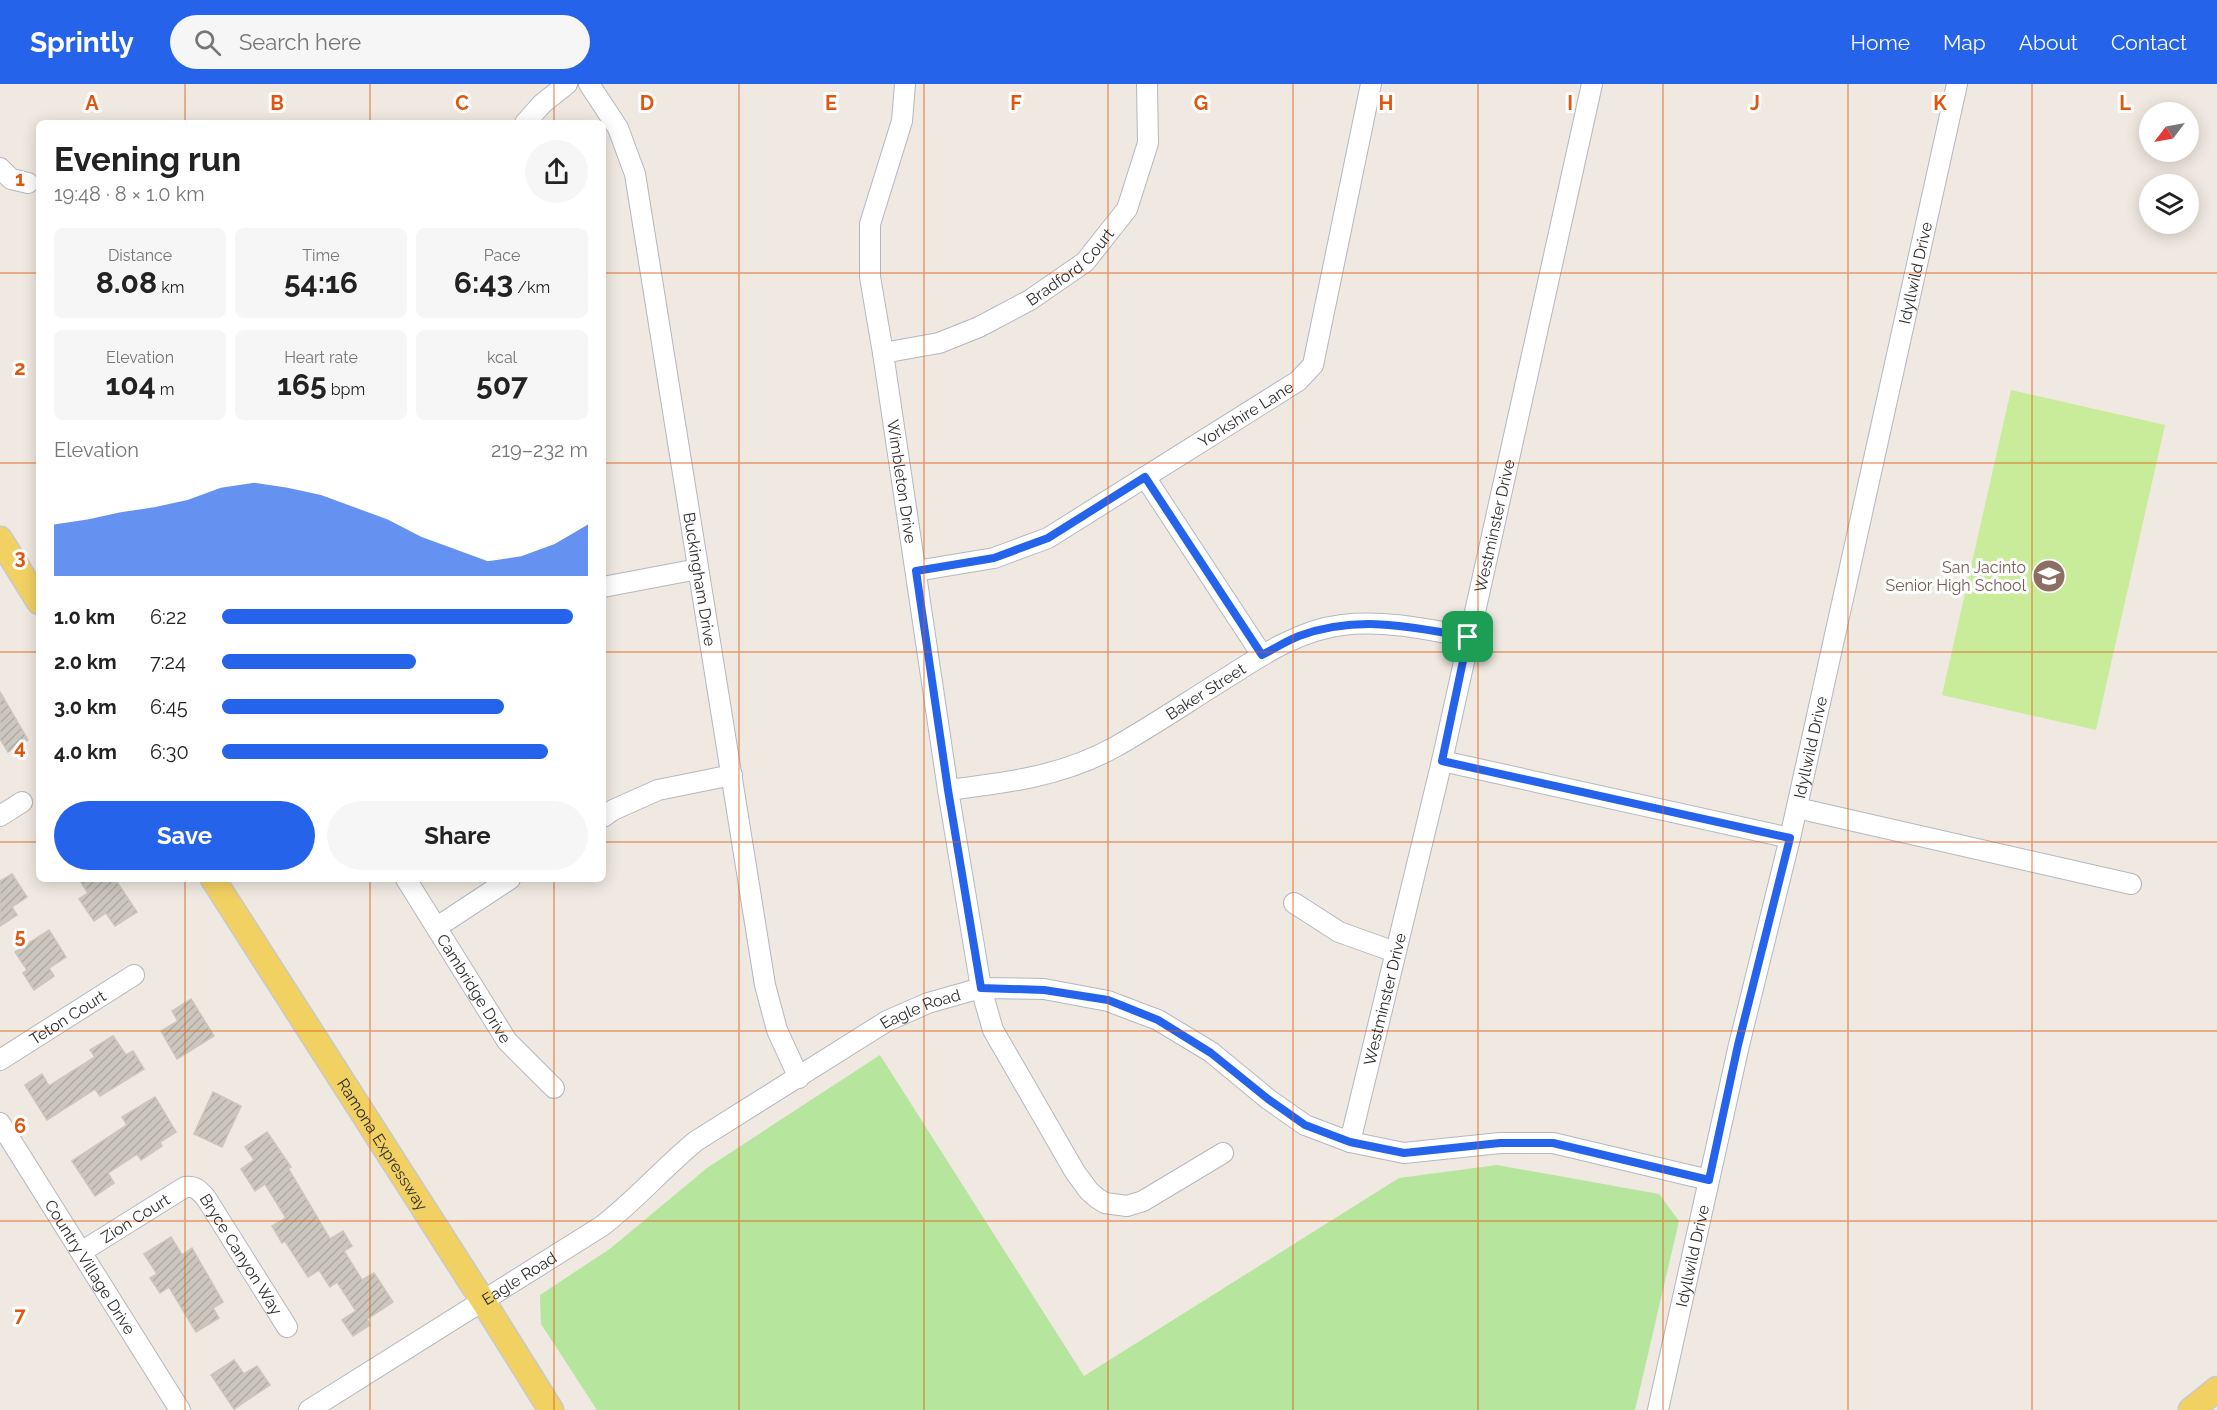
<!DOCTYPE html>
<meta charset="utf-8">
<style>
body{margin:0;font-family:Raleway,sans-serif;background:#f6f6f6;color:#222;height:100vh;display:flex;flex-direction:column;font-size:22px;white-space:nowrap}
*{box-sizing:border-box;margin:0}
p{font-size:20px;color:#767676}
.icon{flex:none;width:33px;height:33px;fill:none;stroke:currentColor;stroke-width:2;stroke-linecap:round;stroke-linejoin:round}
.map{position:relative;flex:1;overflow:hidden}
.panel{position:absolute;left:36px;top:36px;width:570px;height:762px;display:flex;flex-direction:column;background:#fff;border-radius:9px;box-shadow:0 3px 15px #0003}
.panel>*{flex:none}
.needle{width:39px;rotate:238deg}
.fabs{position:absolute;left:2139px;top:18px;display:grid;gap:12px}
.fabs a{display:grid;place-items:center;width:60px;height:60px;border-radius:50%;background:#fff;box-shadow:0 3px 15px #0003;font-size:30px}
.pin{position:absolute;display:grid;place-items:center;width:51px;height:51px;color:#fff;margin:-26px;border-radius:12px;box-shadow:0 3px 9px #0006}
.round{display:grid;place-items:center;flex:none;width:63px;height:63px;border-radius:32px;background:#f6f6f6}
.headline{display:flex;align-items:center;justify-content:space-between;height:102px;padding:0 18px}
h1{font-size:33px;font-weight:700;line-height:45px}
.figures{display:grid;grid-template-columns:repeat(3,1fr);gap:9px;height:102px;padding:6px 18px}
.figures div{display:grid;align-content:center;border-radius:9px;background:#f6f6f6;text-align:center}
.figures b{font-size:30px;font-weight:700}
.figures small{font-size:16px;font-weight:400}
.figures p{font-size:16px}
.chart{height:168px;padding:12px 18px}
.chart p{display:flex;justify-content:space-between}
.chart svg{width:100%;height:108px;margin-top:6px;fill:#2563eb;opacity:.7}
.button{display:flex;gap:12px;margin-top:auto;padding:12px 18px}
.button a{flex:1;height:69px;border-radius:36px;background:#2563eb;color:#fff;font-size:24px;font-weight:700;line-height:69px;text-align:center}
.button a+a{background:#f6f6f6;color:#222}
ul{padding:0 18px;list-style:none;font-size:20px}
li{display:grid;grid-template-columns:96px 72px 1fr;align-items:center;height:45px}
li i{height:15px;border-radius:8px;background:#2563eb}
header{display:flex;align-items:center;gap:36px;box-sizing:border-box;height:84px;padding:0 30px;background:#2563eb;color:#fff}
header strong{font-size:28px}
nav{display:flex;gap:33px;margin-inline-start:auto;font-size:21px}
.search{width:420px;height:54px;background:#f6f6f6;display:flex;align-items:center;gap:15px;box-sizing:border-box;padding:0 21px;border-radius:33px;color:#767676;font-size:22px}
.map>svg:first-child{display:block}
.grass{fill:#b6e59e}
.pitch{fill:#c9ec9a}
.building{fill:url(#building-hatch);stroke:#cbc5ba;stroke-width:1.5}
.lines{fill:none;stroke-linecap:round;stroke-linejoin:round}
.minor-casing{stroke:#b4b7c1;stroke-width:22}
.major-casing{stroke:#c9c9c9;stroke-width:27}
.minor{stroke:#fff;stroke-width:20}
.major{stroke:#f2d163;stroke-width:24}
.route-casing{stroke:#fff;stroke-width:12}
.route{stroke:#2563eb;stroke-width:8}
.grid{fill:none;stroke:#df570e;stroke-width:1.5;stroke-opacity:0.55}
.labels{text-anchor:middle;stroke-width:6;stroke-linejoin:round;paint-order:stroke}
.street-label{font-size:16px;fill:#2e2e2e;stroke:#fff}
.education-label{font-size:16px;fill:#785e54;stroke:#fff;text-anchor:end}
.grid-label{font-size:20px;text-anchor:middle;font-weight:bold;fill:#df570e;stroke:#fff;stroke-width:6;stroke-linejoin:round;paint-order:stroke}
</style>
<header>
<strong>Sprintly</strong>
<div class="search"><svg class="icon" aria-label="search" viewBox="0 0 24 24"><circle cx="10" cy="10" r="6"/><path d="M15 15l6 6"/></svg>Search here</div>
<nav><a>Home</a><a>Map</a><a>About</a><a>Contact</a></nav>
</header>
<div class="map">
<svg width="2217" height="1326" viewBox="0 0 2217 1326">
<defs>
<pattern id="building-hatch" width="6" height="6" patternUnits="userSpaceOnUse" patternTransform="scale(1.5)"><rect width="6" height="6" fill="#cbc7bf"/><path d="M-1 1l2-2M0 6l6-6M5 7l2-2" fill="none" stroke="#afaba4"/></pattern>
</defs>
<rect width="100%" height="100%" fill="#efe9e1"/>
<!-- grass -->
<polygon class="grass" points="880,971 1084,1292 1399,1094 1497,1081 1659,1110 1679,1137 1635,1326 597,1326 541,1240 540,1211 611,1164 707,1084"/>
<!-- pitch -->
<polygon class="pitch" points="2011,306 2165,341 2096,646 1942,611"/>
<!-- building -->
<g class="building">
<polygon points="0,608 28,656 8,668 0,655"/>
<polygon points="12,790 27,813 12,823 17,831 0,842 0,797"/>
<polygon points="79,795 115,795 137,828 115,842 106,829 94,837 79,815 88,809"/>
<polygon points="49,846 66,873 49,884 54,892 34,906 23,889 27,886 15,868"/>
<polygon points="191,915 214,952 177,975 161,947 178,937 172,927"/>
<polygon points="113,952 126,971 133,967 144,985 100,1012 95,1005 47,1036 25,1001 42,990 49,1002 95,973 90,966"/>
<polygon points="213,1008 241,1022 222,1063 194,1050"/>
<polygon points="155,1013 176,1048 160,1058 162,1062 141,1076 137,1070 108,1089 114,1099 95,1112 72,1077 127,1041 122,1033"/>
<polygon points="267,1048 291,1083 288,1084 330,1155 343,1147 352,1162 344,1167 362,1196 374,1189 393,1218 367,1235 370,1241 353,1252 342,1236 356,1227 337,1198 330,1203 319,1186 308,1193 285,1157 282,1159 272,1142 286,1134 265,1100 255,1107 241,1085 254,1076 245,1063"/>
<polygon points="171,1153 182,1171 192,1164 223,1218 213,1224 219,1234 196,1248 169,1203 160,1209 150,1194 157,1190 144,1170"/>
<polygon points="234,1276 244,1290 257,1282 270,1301 234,1325 211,1291"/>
</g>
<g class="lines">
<defs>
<g id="minor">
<path id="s1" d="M589,0L618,44L635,90L765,901L777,946L799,994"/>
<path id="s2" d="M905,0L902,37L870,140V193L883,269L948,706L981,904L993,946L1075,1088L1089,1107L1097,1114L1105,1119L1127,1122L1143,1117L1223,1069"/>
<polyline points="525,39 542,20 567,0"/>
<polyline points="0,84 11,95 28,99"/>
<path id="s3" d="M883,269L939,259L979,243L1030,216L1085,178L1127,125L1148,59L1147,0"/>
<polyline points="1145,393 1262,571"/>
<path id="s4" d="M916,487L994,474L1048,454L1298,297L1313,281L1371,0"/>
<polyline points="603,503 698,485"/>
<polyline points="1442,677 1790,754"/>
<path id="s5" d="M948,706C1006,699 1063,692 1115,663C1154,641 1192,615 1231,591C1265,569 1301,546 1342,541C1385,536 1426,545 1468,553"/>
<polyline points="1797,724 2131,800"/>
<polyline points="0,732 22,718"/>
<polyline points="603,733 613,726 658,706 732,691"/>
<path id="s6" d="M406,795L507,957L554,1004"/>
<polyline points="1294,819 1339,848 1395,868"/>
<polyline points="437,843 510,795"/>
<path id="s7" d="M0,976L134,891"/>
<path id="s8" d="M0,1039L180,1326"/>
<path id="s9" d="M1350,1058L1442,677L1592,0"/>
<path id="s10" d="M81,1168L185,1103C196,1102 199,1106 206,1114L287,1243"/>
<path id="s11" d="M309,1326L602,1142C636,1116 663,1084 696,1057L887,937L928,919L981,904L1044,905L1108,917L1158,936L1211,968L1268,1015L1305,1041L1350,1058L1404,1069L1500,1059H1553L1709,1096"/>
<path id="s12" d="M1658,1326L1739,961L1790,754L1957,0"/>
</g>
<g id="major">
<polyline points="0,455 39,518"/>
<path id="s13" d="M213,795L483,1217L551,1326"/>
<polyline points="2191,1326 2217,1305"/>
</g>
</defs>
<!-- minor casing -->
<use href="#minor" class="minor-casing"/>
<!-- major casing -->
<use href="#major" class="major-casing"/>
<!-- minor -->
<use href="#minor" class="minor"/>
<!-- major -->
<use href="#major" class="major"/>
</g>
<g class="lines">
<defs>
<path id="route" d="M1145,393L1262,571C1274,565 1286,557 1299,552C1357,531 1410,542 1468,553L1442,677L1790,754L1738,961L1709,1096L1553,1059H1500L1404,1069L1350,1058L1305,1041L1268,1015L1211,969L1158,936L1108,916L1044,906L981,904L948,706L916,487L994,474L1048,454Z"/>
</defs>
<!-- route casing -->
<use href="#route" class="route-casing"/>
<!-- route -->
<use href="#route" class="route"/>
</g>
<!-- grid -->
<path class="grid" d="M185,0V39M370,0V39M554,0V39M739,0V1326M924,0V1326M1108,0V1326M1293,0V1326M1478,0V1326M1663,0V1326M1848,0V1326M2032,0V1326M0,189H39M603,189H2217M0,379H39M603,379H2217M0,568H39M603,568H2217M0,758H39M603,758H2217M185,795V1326M370,795V1326M554,795V1326M0,947H2217M0,1137H2217"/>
<!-- icons -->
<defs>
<symbol id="school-disc" viewBox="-11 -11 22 22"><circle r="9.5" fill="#8d6e63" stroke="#fff"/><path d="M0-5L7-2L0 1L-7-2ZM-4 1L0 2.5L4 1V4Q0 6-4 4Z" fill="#fff"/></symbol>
</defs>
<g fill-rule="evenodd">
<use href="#school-disc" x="2030" y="473" width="38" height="38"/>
</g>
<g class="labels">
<!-- street labels -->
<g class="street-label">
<text dy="6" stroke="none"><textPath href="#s3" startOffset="210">Bradford Court</textPath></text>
<text dy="6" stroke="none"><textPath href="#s12" startOffset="1166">Idyllwild Drive</textPath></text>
<text dy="6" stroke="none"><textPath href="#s4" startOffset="370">Yorkshire Lane</textPath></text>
<text dy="6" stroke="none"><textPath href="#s2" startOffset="405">Wimbleton Drive</textPath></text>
<text dy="6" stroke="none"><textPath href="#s9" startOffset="633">Westminster Drive</textPath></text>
<text dy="6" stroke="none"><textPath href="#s1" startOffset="512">Buckingham Drive</textPath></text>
<text dy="6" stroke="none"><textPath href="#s5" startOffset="280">Baker Street</textPath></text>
<text dy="6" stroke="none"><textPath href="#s12" startOffset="680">Idyllwild Drive</textPath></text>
<text dy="6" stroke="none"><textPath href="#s6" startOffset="129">Cambridge Drive</textPath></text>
<text dy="6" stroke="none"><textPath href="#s9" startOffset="147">Westminster Drive</textPath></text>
<text dy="6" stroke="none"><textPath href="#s11" startOffset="734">Eagle Road</textPath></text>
<text dy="6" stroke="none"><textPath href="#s7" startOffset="80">Teton Court</textPath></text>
<text dy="6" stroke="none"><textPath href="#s13" startOffset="315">Ramona Expressway</textPath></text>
<text dy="6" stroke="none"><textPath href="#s10" startOffset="64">Zion Court</textPath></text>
<text dy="6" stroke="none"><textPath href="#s10" startOffset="214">Bryce Canyon Way</textPath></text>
<text dy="6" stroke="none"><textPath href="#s12" startOffset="158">Idyllwild Drive</textPath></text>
<text dy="6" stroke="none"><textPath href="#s8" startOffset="170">Country Village Drive</textPath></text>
<text dy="6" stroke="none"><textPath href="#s11" startOffset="248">Eagle Road</textPath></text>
</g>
<!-- education labels -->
<g class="education-label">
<text x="2026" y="489">San Jacinto<tspan x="2026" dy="18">Senior High School</tspan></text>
</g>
</g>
<g class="grid-label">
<text x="92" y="26">A</text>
<text x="277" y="26">B</text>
<text x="462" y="26">C</text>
<text x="647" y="26">D</text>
<text x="831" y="26">E</text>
<text x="1016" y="26">F</text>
<text x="1201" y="26">G</text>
<text x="1386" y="26">H</text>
<text x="1570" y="26">I</text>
<text x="1755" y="26">J</text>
<text x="1940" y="26">K</text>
<text x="2125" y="26">L</text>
<text x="20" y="102">1</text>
<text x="20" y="291">2</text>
<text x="20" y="480">3</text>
<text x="20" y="670">4</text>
<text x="20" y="859">5</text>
<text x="20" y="1049">6</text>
<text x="20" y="1238">7</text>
</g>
</svg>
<div class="fabs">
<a><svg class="needle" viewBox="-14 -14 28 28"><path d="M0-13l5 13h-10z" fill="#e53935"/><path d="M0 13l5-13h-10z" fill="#767676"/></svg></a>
<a><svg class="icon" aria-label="layers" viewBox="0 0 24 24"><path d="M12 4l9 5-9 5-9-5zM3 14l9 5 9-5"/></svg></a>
</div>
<div class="pin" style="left:1468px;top:553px;background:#1e9e55"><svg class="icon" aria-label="arrive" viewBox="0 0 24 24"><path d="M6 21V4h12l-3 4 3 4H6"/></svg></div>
<section class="panel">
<div class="headline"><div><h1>Evening run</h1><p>19:48 · 8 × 1.0 km</p></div><a class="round"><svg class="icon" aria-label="share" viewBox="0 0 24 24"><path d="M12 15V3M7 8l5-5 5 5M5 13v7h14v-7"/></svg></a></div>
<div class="figures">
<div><p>Distance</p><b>8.08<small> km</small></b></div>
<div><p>Time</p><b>54:16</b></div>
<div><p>Pace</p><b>6:43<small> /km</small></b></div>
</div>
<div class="figures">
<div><p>Elevation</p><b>104<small> m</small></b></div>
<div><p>Heart rate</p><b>165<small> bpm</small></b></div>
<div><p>kcal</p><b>507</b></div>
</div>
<div class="chart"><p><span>Elevation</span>219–232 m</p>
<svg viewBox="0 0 160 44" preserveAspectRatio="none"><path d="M0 44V23L10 21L20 18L30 16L40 13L50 8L60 6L70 8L80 11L90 16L100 21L110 28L120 33L130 38L140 36L150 31L160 23V44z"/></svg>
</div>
<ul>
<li><b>1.0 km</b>6:22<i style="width:96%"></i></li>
<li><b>2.0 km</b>7:24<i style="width:53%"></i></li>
<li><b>3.0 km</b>6:45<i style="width:77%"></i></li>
<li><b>4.0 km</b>6:30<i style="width:89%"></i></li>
</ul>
<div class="button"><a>Save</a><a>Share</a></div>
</section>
</div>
